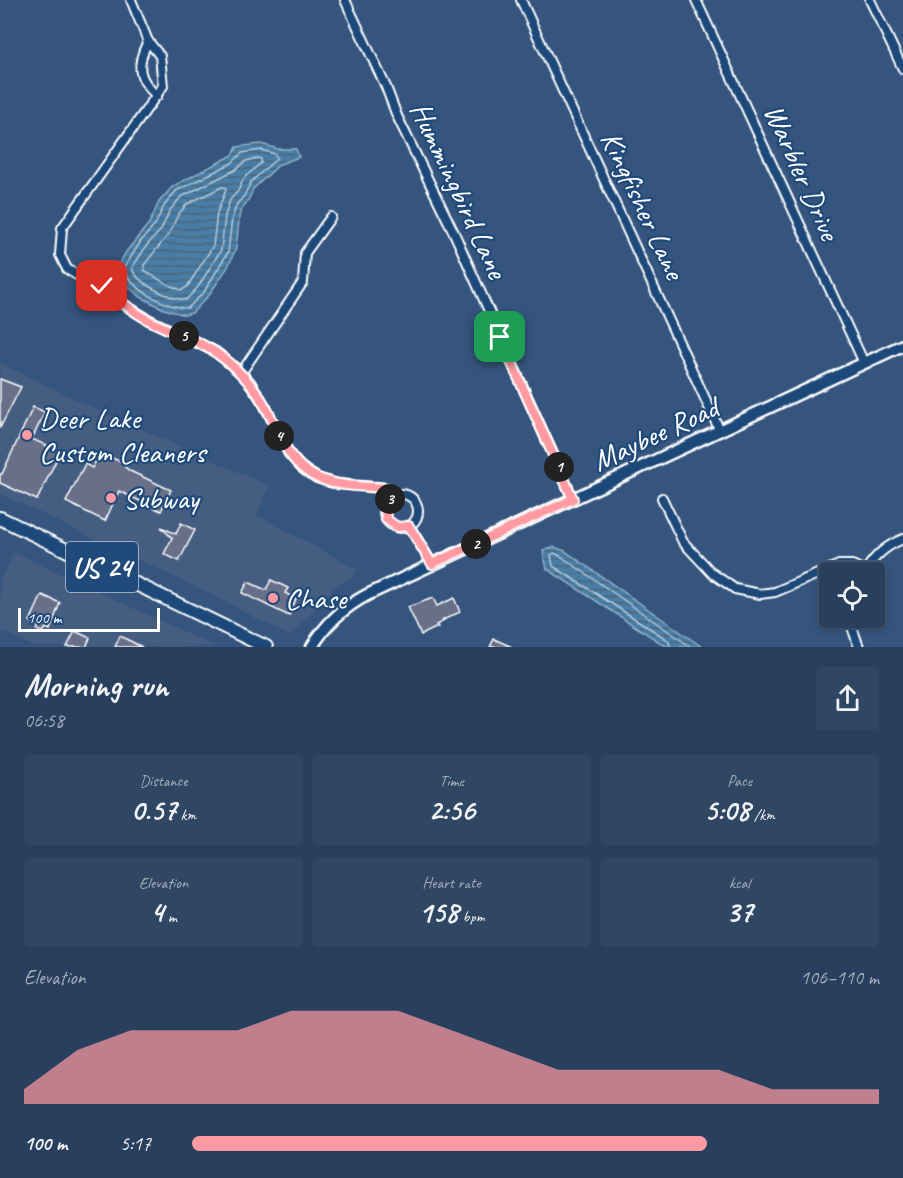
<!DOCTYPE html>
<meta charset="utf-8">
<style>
body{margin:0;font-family:Caveat,sans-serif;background:#304764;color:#f1f3f6;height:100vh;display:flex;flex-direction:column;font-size:22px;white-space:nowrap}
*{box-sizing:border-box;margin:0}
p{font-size:20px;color:#a5afbc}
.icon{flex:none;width:33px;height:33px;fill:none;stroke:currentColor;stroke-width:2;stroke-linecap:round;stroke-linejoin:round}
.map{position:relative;height:647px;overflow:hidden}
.panel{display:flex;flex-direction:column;background:#28405e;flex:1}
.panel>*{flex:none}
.tools{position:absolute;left:819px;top:562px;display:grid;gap:12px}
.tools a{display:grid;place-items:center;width:66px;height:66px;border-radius:6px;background:#28405e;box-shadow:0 3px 9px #0003,0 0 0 2px #445973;font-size:30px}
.scale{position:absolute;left:18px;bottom:15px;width:142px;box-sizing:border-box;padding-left:6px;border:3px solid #fff;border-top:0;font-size:16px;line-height:21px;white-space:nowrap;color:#fff;-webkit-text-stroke:4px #1f4a7a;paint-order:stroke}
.pin{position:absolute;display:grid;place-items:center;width:51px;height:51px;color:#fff;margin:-26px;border-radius:12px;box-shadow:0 3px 9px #0006}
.km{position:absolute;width:30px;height:30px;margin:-15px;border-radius:50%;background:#222;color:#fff;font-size:16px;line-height:30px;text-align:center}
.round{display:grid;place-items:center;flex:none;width:63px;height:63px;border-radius:6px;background:#304764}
.overview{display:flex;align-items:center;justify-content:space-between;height:102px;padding:0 24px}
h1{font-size:33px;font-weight:600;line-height:45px}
.metrics{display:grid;grid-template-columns:repeat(3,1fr);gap:9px;height:102px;padding:6px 24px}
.metrics div{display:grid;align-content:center;border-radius:6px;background:#304764;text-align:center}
.metrics b{font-size:30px;font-weight:600}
.metrics small{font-size:16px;font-weight:400}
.metrics p{font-size:16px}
.chart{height:168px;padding:12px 24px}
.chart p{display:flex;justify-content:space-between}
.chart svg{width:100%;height:108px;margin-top:6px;fill:#ff9aa2;opacity:.7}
ul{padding:0 24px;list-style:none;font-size:20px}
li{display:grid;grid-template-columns:96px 72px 1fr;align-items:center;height:45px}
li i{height:15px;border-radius:8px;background:#ff9aa2}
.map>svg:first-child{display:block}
.built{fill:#445d81}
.water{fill:url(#water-rules);stroke:#91b1c9;stroke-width:1.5}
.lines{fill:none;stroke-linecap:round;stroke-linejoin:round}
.shore{stroke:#b6cbdb;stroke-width:1.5}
.building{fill:#687089;stroke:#fff;stroke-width:1.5}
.street-casing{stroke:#fff;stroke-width:12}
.secondary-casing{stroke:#fff;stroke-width:15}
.primary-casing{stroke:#fff;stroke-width:16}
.street{stroke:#1f4a7a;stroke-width:8}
.secondary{stroke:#1f4a7a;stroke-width:10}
.primary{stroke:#1f4a7a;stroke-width:12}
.route-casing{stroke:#fff;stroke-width:12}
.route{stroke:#ff9aa2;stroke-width:8}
.poi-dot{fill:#ff9aa2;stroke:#1f4a7a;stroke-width:2}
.labels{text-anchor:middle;stroke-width:4.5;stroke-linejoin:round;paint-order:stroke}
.shield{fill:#1f4a7a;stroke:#bcc9d7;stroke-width:1.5}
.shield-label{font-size:28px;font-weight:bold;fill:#fff}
.street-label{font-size:30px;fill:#fff;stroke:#1f4a7a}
.poi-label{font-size:30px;fill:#fff;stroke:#1f4a7a;text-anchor:start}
</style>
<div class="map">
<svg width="903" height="647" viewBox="0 0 903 647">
<defs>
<pattern id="water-rules" width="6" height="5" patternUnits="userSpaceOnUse" patternTransform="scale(1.5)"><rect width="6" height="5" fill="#487da5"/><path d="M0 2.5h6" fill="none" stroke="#4a6478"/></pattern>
</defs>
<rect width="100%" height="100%" fill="#35557e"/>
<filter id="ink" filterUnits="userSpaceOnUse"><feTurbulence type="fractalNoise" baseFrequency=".0167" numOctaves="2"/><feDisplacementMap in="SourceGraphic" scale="12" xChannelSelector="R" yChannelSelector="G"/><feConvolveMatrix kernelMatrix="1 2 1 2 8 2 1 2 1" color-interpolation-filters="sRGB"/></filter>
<g filter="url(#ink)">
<!-- built -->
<g class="built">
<polygon points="0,363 107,414 270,486 257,515 358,570 350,578 338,584 290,636 216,597 0,494"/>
<polygon points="14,552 216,647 35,647 0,630 0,580"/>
</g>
<!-- water -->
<g class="water">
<polygon points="261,144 278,149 296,149 299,157 280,164 253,189 249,199 240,212 236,248 228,267 209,295 192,313 185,315 164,309 141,297 125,284 117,271 118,266 126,252 150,222 159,202 173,186 233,155 237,147"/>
<polygon points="554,547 565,551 702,647 667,647 547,569 543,551"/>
</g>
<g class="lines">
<!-- shore -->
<g class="shore">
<path d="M261,150L275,154L277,158L251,182L244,196L237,204L232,218L228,252L204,292L188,308C168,308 129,289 124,268L141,241L155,225L164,206L176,191L232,163L242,153Z"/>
<path d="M258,158L261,159V163L244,178L238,191L230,200L225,216L221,250L198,287L186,300C170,299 136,283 132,268L147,245L161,230L170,210L181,197L235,170L246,161Z"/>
<path d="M222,187H225L226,190L217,213L213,246L187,287L182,290C167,286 157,278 144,270V265L168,235L178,215L187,204Z"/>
<polyline points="670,647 669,642 665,638 553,566 551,555 554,553 562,557 691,647"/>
</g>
</g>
<!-- building -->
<g class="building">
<polygon points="0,379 21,387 0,428"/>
<polygon points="33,407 45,412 32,439 60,452 37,500 0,483 0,474 2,474"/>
<polygon points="100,453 126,464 125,467 130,471 171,490 161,511 119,491 105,521 66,502 85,464 92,468"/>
<polygon points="181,523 195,530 179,561 164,554 172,538 161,527 176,534"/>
<polygon points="271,580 288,588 285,593 296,599 289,616 242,593 248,582 266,590"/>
<polygon points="42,595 60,603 50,630 46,628 43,632 37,630 39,625 30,621"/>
<polygon points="433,598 437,606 454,598 460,612 443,620 444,621 436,625 438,627 421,635 408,607"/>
<polygon points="75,631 90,638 86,647 67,647"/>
<polygon points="120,636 142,647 115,647"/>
<polygon points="494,639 512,647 490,647"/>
</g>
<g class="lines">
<defs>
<g id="street">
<polyline points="131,0 148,41 160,56 163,86 62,228 60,255 67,269 83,279 102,286 121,303 150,320 216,352 236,368 250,382 265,406 289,454 301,467 317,478 338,484 386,488 393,496"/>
<polyline points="345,0 386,87 397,116 455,235 573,499"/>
<polyline points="521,0 720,431"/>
<polyline points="696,0 864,363"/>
<polyline points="870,0 903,69"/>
<path d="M148,41C136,65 137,78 157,96"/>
<polyline points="241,373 303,282 305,253 331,217"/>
<circle cx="401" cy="511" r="17"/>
<polyline points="662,498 683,542 712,573 735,589 760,594 775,592 839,565 852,565 865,571"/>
<polyline points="409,526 432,564"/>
<path d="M864,573C874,557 885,546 903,539"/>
<polyline points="852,618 852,627 859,647"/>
</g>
<path id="secondary" d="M312,647C325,625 344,607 367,595L903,345"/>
<polyline id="primary" points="0,518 266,647"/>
</defs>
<!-- street casing -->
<use href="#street" class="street-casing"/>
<!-- secondary casing -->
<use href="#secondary" class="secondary-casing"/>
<!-- primary casing -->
<use href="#primary" class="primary-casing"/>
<!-- street -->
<use href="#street" class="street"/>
<!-- secondary -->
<use href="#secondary" class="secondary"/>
<!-- primary -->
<use href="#primary" class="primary"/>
</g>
</g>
<g class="lines" filter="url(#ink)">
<defs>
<path id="route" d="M102,286C117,299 132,311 150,321C174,333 202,341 223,358C241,372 255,387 265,406C280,432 287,465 318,478C339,487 363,486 386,488L393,496L385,507L386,519L397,527L409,526L432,564L573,499L500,337"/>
</defs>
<!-- route casing -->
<use href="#route" class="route-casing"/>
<!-- route -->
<use href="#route" class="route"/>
</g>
<!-- markers -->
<g class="poi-dot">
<circle cx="27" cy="435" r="6"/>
<circle cx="111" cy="498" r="6"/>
<circle cx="273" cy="598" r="6"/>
</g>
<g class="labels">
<!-- shield labels -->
<rect class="shield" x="66" y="542" width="72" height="50" rx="4.5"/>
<g class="shield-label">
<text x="102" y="577">US 24</text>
</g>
<!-- street labels -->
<g class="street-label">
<text transform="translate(802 172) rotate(66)" y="10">Warbler Drive</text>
<text transform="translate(459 190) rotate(65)" y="10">Hummingbird Lane</text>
<text transform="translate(643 205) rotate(65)" y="10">Kingfisher Lane</text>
<text transform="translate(655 434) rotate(-25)" y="10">Maybee Road</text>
</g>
<!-- poi labels -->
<g class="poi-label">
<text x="39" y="428">Deer Lake<tspan x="39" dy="34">Custom Cleaners</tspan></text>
<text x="123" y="508">Subway</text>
<text x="285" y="608">Chase</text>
</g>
</g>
</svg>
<div class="tools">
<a><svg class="icon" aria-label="locate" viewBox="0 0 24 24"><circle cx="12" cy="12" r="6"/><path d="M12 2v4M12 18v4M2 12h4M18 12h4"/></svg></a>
</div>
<div class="scale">100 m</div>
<div class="pin" style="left:500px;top:337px;background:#1e9e55"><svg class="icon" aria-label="arrive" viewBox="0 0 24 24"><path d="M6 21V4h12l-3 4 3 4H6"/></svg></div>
<div class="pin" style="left:102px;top:286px;background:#d93025"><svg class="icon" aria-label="check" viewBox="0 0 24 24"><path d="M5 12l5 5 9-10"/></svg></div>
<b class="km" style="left:559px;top:467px">1</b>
<b class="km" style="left:476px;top:544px">2</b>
<b class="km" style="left:390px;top:499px">3</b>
<b class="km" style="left:279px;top:436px">4</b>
<b class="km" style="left:184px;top:336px">5</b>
</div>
<section class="panel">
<div class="overview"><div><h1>Morning run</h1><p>06:58</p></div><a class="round"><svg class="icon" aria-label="share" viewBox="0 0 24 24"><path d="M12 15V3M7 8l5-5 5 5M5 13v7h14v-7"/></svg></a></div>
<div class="metrics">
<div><p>Distance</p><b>0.57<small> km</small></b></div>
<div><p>Time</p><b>2:56</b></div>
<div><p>Pace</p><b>5:08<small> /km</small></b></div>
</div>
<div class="metrics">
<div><p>Elevation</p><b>4<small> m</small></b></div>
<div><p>Heart rate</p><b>158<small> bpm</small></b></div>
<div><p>kcal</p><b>37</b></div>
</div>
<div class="chart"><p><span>Elevation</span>106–110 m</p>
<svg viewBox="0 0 160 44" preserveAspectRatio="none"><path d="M0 44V38L10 22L20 14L30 14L40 14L50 6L60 6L70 6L80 14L90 22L100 30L110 30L120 30L130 30L140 38L150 38L160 38V44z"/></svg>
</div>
<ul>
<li><b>100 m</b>5:17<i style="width:75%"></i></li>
</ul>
</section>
